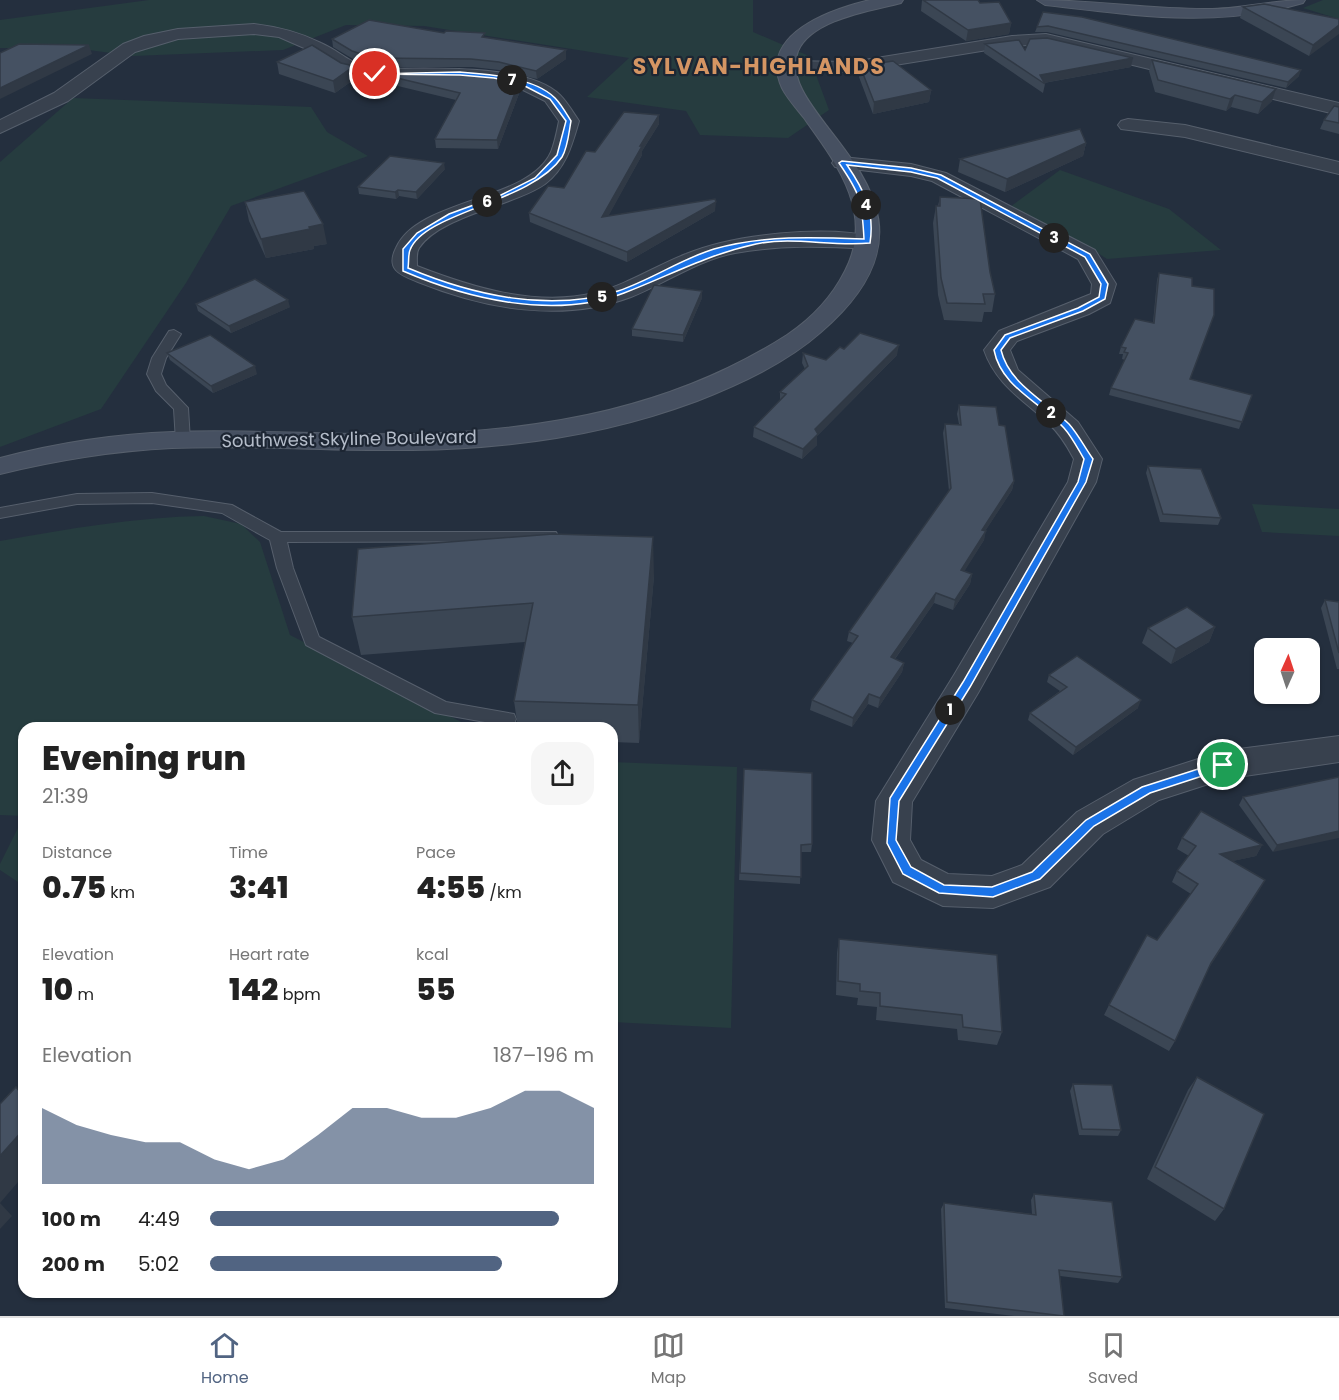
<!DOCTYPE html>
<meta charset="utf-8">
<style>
body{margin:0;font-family:Poppins,sans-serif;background:#f6f6f6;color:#222;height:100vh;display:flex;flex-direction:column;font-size:22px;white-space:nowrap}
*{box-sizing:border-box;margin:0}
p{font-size:20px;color:#767676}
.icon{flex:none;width:33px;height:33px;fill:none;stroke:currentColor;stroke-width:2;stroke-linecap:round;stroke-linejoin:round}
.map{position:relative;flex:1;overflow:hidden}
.details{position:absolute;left:18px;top:722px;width:600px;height:576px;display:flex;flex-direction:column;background:#fff;border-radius:18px;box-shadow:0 2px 4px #0004}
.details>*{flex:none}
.needle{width:39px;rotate:3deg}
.tools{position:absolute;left:1254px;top:638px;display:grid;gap:12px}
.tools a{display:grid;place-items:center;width:66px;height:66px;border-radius:12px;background:#fff;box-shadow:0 2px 4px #0004;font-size:30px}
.pin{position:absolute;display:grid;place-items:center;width:51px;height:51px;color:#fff;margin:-26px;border:3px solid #fff;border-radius:50%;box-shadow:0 2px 6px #0007}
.km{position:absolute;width:30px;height:30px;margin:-15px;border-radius:50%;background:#222;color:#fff;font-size:16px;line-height:30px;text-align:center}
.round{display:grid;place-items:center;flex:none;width:63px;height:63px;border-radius:18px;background:#f6f6f6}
.headline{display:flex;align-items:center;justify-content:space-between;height:102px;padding:0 24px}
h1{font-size:33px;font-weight:800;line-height:45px}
.metrics{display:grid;grid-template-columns:repeat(3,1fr);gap:9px;height:102px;padding:6px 24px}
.metrics div{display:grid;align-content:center}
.metrics b{font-size:30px;font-weight:800}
.metrics small{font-size:16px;font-weight:400}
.metrics p{font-size:16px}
.chart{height:168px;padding:12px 24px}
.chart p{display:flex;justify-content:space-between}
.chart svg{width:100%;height:108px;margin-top:6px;fill:#516482;opacity:.7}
ul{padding:0 24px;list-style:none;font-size:20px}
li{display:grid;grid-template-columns:96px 72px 1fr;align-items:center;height:45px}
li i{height:15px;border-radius:8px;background:#516482}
.dock{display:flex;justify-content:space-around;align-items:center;height:84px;border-top:2px solid #e0e0e0;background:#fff;font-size:16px;color:#767676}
.dock a{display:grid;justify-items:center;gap:3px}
.dock .selected{color:#516482}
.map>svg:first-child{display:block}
.green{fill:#263c3f}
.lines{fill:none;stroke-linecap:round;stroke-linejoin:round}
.service-casing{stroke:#565f6c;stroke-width:2}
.minor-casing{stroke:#565f6c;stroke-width:2}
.secondary-casing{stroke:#565f6c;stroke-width:2}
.service{fill:#38414e;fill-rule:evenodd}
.minor{fill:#38414e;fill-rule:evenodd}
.secondary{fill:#465061;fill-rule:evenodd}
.wall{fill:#3b4654}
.shaded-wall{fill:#303945}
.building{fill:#455162;stroke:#303945;stroke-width:1.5}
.route{fill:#1a73e8;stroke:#fff;stroke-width:1.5}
.labels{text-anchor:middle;stroke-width:4.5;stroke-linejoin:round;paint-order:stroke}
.far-street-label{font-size:18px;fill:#b4bcc9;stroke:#1d2633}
.far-district-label{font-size:22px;font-weight:bold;letter-spacing:1.5px;fill:#d59563;stroke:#1d2633}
</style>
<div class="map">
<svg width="1339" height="1316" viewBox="0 0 1339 1316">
<rect width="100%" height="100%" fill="#242f3e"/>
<!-- green -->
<g class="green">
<polygon points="149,0 753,0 753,32 809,56 829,110 788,138 700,135 686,111 587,97 629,58 424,26 346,25 283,50 133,56 74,48 0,48 0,20"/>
<polygon points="1323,0 1339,0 1339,19 1303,8"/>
<polygon points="73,98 311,107 327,132 368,156 231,206 186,283 101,409 0,447 0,162"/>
<polygon points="1060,170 1169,209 1221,250 1107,259 1081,242 1010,207"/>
<polygon points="1252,504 1339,509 1339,536 1262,532"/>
<path d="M204,516L241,524L260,542L290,635L471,727L24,728V886L0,870V864L24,816L0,815V541C68,529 135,517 204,516Z"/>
<polygon points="612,762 737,767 731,1028 612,1022"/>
</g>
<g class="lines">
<defs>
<g id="service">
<polygon points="174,330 181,334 166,358 161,374 166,385 188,408 190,441 183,445 176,441 174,409 156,391 147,374 152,358 169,331"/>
<polygon points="152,493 232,505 281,532 556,532 558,536 556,540 550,541 287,542 293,568 319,637 446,702 514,714 516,719 514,724 507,726 435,713 306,645 277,568 270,540 222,513 152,503 77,504 0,518 0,508 77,494"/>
</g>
<g id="minor">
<path d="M254,24C279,27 299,32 321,43C343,53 349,64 375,69C419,69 528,62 560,95C567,102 573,112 579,121C572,145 566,168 545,184C513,206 440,216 419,248C416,253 417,260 417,266C471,287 535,307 594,293C627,285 655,266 686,254C734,234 825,225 875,237L878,242L875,247L867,249C823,246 779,245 735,253C698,260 666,283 631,297C562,323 485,309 418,282C401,275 385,270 396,248C418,198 529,202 551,152C555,142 557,131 559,121L545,101L517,87L494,81L460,79H375L344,73L311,51L279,37L254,34L178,39L135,52L68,101L0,133V120L54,93L123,44L144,36L178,29Z"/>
<polygon points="1046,34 1339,103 1339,115 1046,44 1012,46 852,72 786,71 777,66 786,61 852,62 1012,36"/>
<polygon points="1128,119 1185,125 1339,162 1339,174 1185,137 1121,129 1118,125 1121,121"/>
<path d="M842,157L911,164L946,173L1095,250L1116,284L1110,303L1089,314L1017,341L1010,350L1018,370L1078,422L1102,459L1096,482L978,693L912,802L910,840L921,860L948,874L992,876L1022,865L1077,812L1133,780L1223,751L1339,736V762L1224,779L1159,800L1103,834L1050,887L993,908L943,906L893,882L872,840L876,801L954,675L1068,482L1074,459C1067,446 1060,434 1049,424C1024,400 996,385 984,350L999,331L1091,294L1092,284L1078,259L932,181L911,176L835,167L832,163L835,159Z"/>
</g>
<g id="secondary">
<path d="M870,0H903L901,3C871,11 812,19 798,51C770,120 976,199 821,332C786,363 740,384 697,401C606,435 509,449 412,450C332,451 252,445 172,448C113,451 57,460 0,474V458C57,443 114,434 173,432C254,429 336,436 417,434C548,430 675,407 787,335C811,319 832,297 845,271C875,213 837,164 804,118C797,109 787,98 782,88C757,34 832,9 870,0Z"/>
<path d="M1037,0C1093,0 1148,9 1204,9C1238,10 1271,0 1305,0L1303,3C1215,29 1134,15 1045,5Z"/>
</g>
</defs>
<!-- service casing -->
<use href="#service" class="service-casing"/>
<!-- minor casing -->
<use href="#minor" class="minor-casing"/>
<!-- secondary casing -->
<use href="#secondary" class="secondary-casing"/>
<!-- service -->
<use href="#service" class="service"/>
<!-- minor -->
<use href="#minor" class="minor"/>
<!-- secondary -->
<use href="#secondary" class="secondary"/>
</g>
<!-- wall -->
<g class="wall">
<polygon points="922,0 980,3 1011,23 1009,34 966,41 921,11"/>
<polygon points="1243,7 1339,19 1309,56 1240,18"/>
<polygon points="1043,12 1299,76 1286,88 1047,32 1035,32"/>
<polygon points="444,33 485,38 566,59 537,79 499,70 472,67 375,67 353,59 333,47 332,39"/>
<polygon points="985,44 1025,50 1131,67 1044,83 1045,84 1043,93 984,53"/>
<polygon points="1152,60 1272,101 1258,114 1231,107 1226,111 1155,92 1149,71"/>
<polygon points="277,62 341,63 354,66 356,78 335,93 279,74"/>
<polygon points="860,66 931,90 929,102 873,114 859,77"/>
<polygon points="376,73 520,91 498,149 436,148 435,139 456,100 377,81"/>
<polygon points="1339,107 1339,134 1320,129 1324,120"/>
<polygon points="659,115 659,124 642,151 642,155 608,216 715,211 627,262 530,222 529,213 564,188 595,152"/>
<polygon points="1086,143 1083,156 1005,192 958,172 960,159"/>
<polygon points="445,169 417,199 399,196 396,199 359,194 358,187"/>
<polygon points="940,197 990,272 995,294 992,312 984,312 982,322 944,320 938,295 933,223 936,206 938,206"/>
<polygon points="245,202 327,244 314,246 314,249 266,258 249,221"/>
<polygon points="1159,273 1190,379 1252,395 1239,429 1109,395 1111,388 1125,360 1122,359 1123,354 1119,354 1121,347 1153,323 1157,280"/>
<polygon points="702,298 683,342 632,336 632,329"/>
<polygon points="196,304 290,307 231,333 198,311"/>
<polygon points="844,349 897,355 817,436 817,445 802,459 753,437 754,427 780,401 780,392 805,369 802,363 803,353 826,360"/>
<polygon points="167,353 257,374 213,393 170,360"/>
<polygon points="959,405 999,425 1014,481 1012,490 985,531 984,540 964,571 972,574 970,584 953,610 934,603 895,659 904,663 902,672 878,708 868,704 852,727 810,710 812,700 853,643 847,641 849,632 949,491 943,433 945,424 959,424 957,414"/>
<polygon points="1148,466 1221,518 1218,525 1160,522 1146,473"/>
<polygon points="654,576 639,743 612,742 612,728 518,728 514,701 525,642 361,655 352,617"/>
<polygon points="1325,600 1339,602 1339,669 1337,669 1321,608"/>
<polygon points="1215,627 1209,642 1171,664 1142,643 1148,628"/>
<polygon points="1049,675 1138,708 1073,755 1028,720 1030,713 1060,691 1047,682"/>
<polygon points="744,769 812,844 811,852 801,852 800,884 739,880"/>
<polygon points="1339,777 1273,852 1239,805 1243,797"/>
<polygon points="1182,838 1262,845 1256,856 1232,861 1265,880 1208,969 1175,1041 1169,1051 1104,1015 1109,1005 1191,894 1172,882 1177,871 1189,856 1177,849"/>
<polygon points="839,939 1002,1032 997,1045 958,1040 957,1029 876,1020 877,1007 857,1005 858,998 836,995 837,953"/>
<polygon points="1197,1077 1224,1209 1215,1221 1147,1179 1188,1090"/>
<polygon points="1073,1084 1121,1130 1118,1136 1079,1135 1070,1091"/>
<polygon points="1034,1194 1122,1277 1118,1283 1060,1276 1064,1316 1014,1316 945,1308 941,1209 944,1203 1032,1214 1031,1200"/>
</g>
<!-- shaded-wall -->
<g class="shaded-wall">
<polygon points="1011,23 1009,34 966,41 968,30"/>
<polygon points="1339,25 1339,34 1309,56 1313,45"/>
<polygon points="89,45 92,54 0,99 0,88"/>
<polygon points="566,50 566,59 537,79 536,71"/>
<polygon points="1133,58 1131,67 1043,83 1040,75"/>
<polygon points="354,66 356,78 335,93 333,81"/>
<polygon points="1301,70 1299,76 1286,88 1288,82"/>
<polygon points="519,82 520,91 498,149 497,140"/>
<polygon points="1276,89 1272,101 1258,114 1262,102"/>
<polygon points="931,90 929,102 873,114 874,102"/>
<polygon points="1235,95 1231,107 1226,111 1230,99"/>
<polygon points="659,115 659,124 642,151 642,155 603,226 602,217 640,146"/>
<polygon points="1086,143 1083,156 1005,192 1007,179"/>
<polygon points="444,163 445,169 417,199 416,192"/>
<polygon points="398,190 399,196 396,199 395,192"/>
<polygon points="716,202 715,211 627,262 627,252"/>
<polygon points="323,224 327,244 314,246 314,249 266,258 261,239 309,227"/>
<polygon points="702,291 702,298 683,342 683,335"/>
<polygon points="288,300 290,307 231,333 229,326"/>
<polygon points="899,345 897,355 817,436 817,445 802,459 803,449 815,429"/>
<polygon points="255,366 257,374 213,393 211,386"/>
<polygon points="1014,481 1012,490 980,539 982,530"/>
<polygon points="986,531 984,540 959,580 961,570"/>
<polygon points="653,537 654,576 639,743 638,705"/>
<polygon points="972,574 970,584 953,610 955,600"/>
<polygon points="936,593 934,603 889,667 891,657"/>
<polygon points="1215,627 1209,642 1171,664 1176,649"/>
<polygon points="904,663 902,672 878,708 880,698"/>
<polygon points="869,694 868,704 852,727 853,718"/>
<polygon points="1141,700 1138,708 1073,755 1076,747"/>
<polygon points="1339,831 1339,838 1273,852 1277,845"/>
<polygon points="1262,845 1256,856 1215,865 1220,854"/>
<polygon points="1265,880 1259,891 1205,974 1211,963"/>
<polygon points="24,1129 24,1175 0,1203 0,1156"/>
<polygon points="0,1203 12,1216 0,1229"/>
</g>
<!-- building -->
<g class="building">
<polygon points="923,0 978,0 980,3 999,2 1011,23 968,30"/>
<polygon points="1264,4 1339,19 1339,25 1313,45 1243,7"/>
<polygon points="1043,12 1082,17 1301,70 1288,82 1048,26 1037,27"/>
<polygon points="369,20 444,33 446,31 485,33 482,37 566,50 536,71 499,62 471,59 374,58 352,51 332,39"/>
<polygon points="1047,38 1133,58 1040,75 1045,84 985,44 1019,40 1025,50 1030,39"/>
<polygon points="19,44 89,45 0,88 0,53"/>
<polygon points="312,45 341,63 354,66 333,81 277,62"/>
<polygon points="1152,60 1276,89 1262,102 1235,95 1230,99 1158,80"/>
<polygon points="893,61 931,90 874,102 860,66"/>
<polygon points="376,73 493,75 519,82 497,140 435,139 460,93"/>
<polygon points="1334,106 1339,107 1339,123 1324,120"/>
<polygon points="624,112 659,115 640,146 642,146 602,217 715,199 716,202 627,252 529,213 548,186 564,188 586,151 595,152"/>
<polygon points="1080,129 1086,143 1007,179 960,159"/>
<polygon points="390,156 444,163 416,192 398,190 395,192 358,187"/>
<polygon points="304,191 323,224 309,227 310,229 261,239 245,202"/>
<polygon points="940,197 980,199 990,272 995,294 983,294 985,304 947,303 941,278 936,206 940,206"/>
<polygon points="1159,273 1192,278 1192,286 1214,289 1214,315 1190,379 1252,395 1242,422 1111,388 1128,353 1124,352 1126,348 1121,347 1135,319 1154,323"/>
<polygon points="255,279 288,300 229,326 196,304"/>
<polygon points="654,285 702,291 683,335 632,329"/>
<polygon points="860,333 899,345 815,429 818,434 803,449 754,427 786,394 780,392 808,366 803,353 826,360 840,347 844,349"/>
<polygon points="210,335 255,366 211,386 167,353"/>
<polygon points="959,405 996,407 999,425 1005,426 1014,481 982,530 986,531 961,570 972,574 955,600 936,593 891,657 904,663 880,698 869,694 853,718 812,700 858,636 849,632 951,488 945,424 961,425"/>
<polygon points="1148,466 1201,469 1221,518 1163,514"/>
<polygon points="553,534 653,537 638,705 514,701 533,603 352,617 358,549"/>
<polygon points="1325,600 1339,602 1339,653"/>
<polygon points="1187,607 1215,627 1176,649 1148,628"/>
<polygon points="1077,656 1141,700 1076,747 1030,713 1067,687 1049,675"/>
<polygon points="744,769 812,773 812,844 801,845 801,877 740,873"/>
<polygon points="1339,777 1339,831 1277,845 1243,797"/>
<polygon points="1201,811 1262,845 1220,854 1265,880 1211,963 1175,1041 1109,1005 1147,935 1157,940 1198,884 1177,871 1196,846 1182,838"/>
<polygon points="839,939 997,955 1002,1032 963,1027 962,1015 880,1006 880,993 860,991 860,984 838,981"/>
<polygon points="1197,1077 1264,1114 1224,1209 1155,1167"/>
<polygon points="1073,1084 1112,1085 1121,1130 1082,1129"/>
<polygon points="16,1087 24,1097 24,1129 0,1156 0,1104"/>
<polygon points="1034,1194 1112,1202 1122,1277 1059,1270 1064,1316 947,1302 944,1203 1036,1215"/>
</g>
<!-- route -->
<path class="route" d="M460,72C487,74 534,77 555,98C561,104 566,113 571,121C569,131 568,147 562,157C531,203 424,212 410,250C408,254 409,263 408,268C472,295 550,313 618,291C651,280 681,259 714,249C763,235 814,237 864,239C862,201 861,195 839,163L842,161L911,168L941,175L1090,254L1108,284L1105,299L1083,311L1010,338L1001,350C1009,384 1045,401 1069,424C1078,434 1085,448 1093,459L1086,482L970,687L899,801L896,840L911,867L944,885L992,887L1032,872L1086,820L1142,787L1223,761L1227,762V768L1150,793L1094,826L1040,879L993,897L939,893L903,874L887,843L890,798L963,682L1078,482L1084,459C1078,449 1072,437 1064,428C1040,402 1001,387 994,350L1005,335L1078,308L1099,297L1101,284L1085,257L937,178L911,172L847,165C864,190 875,211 870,243C832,247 793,236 756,244C706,255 671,275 624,293C554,320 468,299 403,271V249L417,233L449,214L501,195L535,178L557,155L566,121L550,99L521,84L494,78L460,75L372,74Z"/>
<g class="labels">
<!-- far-street labels -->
<g class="far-street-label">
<text transform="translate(349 439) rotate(-1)" y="6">Southwest Skyline Boulevard</text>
</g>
<!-- far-district labels -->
<g class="far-district-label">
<text x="759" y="74">SYLVAN-HIGHLANDS</text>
</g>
</g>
</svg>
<div class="tools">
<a><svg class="needle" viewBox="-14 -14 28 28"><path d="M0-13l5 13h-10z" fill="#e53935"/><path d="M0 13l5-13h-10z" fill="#767676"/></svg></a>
</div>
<div class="pin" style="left:1223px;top:765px;background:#1e9e55"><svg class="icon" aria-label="arrive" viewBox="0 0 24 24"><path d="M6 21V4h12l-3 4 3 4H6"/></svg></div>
<div class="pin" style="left:375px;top:74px;background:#d93025"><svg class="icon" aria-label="check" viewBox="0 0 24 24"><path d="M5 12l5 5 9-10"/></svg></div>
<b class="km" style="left:950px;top:710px">1</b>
<b class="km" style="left:1051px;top:413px">2</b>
<b class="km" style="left:1054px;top:238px">3</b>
<b class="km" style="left:866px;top:205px">4</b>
<b class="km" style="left:602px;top:297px">5</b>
<b class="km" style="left:487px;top:202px">6</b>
<b class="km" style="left:512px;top:80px">7</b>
<section class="details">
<div class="headline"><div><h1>Evening run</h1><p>21:39</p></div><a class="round"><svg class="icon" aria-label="share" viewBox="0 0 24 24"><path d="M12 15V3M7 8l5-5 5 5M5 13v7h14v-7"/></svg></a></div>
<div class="metrics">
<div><p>Distance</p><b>0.75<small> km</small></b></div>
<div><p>Time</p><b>3:41</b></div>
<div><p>Pace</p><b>4:55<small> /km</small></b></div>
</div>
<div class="metrics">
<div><p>Elevation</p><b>10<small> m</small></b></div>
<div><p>Heart rate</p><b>142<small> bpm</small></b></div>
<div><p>kcal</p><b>55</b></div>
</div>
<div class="chart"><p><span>Elevation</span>187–196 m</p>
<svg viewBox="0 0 160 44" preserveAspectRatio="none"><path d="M0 44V13L10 20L20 24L30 27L40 27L50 34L60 38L70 34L80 24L90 13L100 13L110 17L120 17L130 13L140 6L150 6L160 13V44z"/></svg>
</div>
<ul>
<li><b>100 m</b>4:49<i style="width:91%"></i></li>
<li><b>200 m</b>5:02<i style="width:76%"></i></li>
</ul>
</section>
</div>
<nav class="dock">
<a class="selected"><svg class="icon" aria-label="home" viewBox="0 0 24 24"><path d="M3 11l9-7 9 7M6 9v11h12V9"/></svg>Home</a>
<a><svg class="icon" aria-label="map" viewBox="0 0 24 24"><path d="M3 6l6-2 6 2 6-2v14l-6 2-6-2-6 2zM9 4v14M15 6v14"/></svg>Map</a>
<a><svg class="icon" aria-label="saved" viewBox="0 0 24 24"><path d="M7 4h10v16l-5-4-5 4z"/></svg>Saved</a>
</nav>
